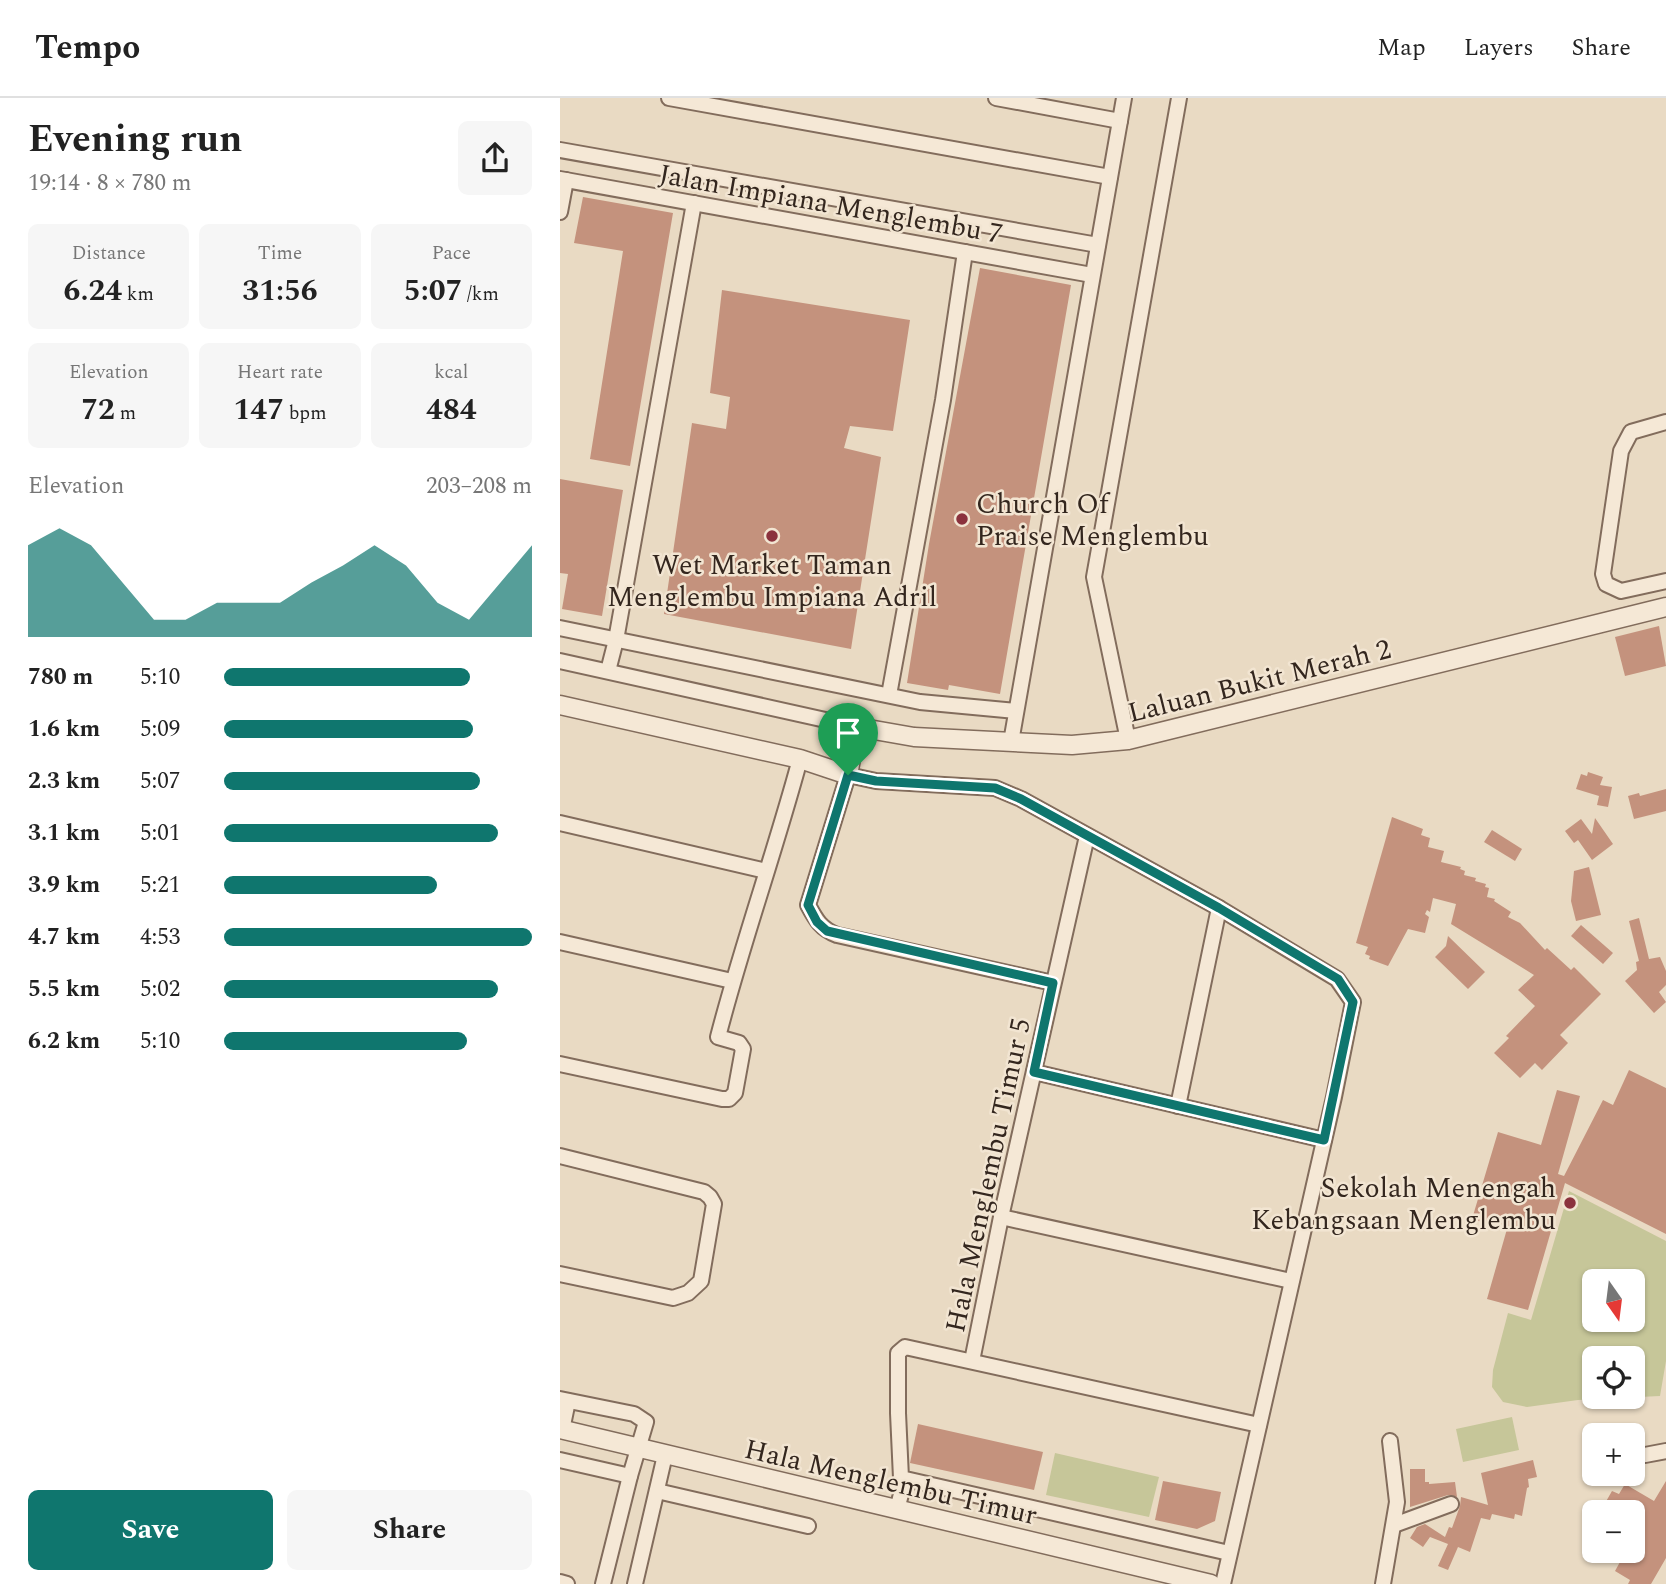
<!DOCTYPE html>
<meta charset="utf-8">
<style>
body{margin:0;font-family:Spectral,serif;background:#f6f6f6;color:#222;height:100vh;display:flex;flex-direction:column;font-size:26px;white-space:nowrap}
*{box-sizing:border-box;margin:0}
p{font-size:23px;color:#767676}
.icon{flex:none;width:38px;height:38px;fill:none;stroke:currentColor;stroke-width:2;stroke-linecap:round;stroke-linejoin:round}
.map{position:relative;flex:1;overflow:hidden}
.panel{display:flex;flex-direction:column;background:#fff;width:560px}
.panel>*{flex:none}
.needle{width:46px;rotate:166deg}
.tools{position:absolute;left:1022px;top:1171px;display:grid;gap:14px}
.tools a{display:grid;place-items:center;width:63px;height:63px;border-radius:10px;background:#fff;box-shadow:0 2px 5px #0004;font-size:35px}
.pin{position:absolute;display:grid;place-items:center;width:60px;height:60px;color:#fff;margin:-72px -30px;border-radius:50% 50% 50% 0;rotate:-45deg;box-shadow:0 0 7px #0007}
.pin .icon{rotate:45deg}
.round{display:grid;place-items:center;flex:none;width:74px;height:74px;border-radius:10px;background:#f6f6f6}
.head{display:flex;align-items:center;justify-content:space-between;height:119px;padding:0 28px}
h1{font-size:38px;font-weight:700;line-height:52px}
.figures{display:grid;grid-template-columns:repeat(3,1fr);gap:10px;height:119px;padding:7px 28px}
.figures div{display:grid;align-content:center;border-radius:10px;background:#f6f6f6;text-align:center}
.figures b{font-size:30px;font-weight:700}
.figures small{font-size:19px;font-weight:400}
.figures p{font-size:19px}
.chart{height:196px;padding:14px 28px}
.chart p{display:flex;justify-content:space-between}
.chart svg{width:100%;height:126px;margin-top:7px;fill:#0f766e;opacity:.7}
.action{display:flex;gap:14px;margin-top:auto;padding:14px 28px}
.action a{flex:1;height:80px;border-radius:10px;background:#0f766e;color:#fff;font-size:28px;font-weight:700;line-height:80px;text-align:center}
.action a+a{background:#f6f6f6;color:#222}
ul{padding:0 28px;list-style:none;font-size:23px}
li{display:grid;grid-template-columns:112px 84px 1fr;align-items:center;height:52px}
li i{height:18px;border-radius:9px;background:#0f766e}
header{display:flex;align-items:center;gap:42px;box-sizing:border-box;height:98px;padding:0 35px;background:#fff;border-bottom:2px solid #e0e0e0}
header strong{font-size:33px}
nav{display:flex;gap:38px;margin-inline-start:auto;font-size:24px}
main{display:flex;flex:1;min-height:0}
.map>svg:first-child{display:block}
.green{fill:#c6c699;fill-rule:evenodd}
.building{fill:#c4927d}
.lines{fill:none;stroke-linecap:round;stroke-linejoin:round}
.minor-casing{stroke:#826c5c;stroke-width:18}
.tertiary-casing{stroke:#826c5c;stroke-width:21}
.minor{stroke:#f5e8d6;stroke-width:14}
.tertiary{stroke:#f5e8d6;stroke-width:18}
.route-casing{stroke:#fff;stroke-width:14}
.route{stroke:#0f766e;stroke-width:9}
.poi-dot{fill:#8b323d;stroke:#f2e5d2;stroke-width:2.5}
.labels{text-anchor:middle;stroke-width:5;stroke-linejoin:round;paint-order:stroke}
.street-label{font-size:28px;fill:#33261e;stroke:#f2e5d2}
.poi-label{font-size:28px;fill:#33261e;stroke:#f2e5d2;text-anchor:start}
</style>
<header>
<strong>Tempo</strong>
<nav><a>Map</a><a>Layers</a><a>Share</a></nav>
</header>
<main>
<section class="panel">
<div class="head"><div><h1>Evening run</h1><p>19:14 · 8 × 780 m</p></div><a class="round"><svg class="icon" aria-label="share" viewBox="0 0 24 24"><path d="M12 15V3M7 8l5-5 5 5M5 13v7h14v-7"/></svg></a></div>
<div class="figures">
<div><p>Distance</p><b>6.24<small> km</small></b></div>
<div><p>Time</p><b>31:56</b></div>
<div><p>Pace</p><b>5:07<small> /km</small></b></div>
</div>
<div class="figures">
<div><p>Elevation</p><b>72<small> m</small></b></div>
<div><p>Heart rate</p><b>147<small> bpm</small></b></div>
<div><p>kcal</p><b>484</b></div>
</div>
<div class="chart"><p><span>Elevation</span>203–208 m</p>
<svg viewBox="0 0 160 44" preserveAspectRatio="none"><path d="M0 44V12L10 6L20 12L30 25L40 38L50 38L60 32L70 32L80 32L90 25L100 19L110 12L120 19L130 32L140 38L150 25L160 12V44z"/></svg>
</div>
<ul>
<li><b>780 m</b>5:10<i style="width:80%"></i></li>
<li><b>1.6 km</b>5:09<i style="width:81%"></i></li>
<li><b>2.3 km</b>5:07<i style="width:83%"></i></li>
<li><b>3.1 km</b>5:01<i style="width:89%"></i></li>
<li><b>3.9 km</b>5:21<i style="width:69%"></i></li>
<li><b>4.7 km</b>4:53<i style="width:100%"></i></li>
<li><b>5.5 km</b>5:02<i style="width:89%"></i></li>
<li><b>6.2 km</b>5:10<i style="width:79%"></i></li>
</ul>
<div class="action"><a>Save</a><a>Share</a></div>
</section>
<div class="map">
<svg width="1106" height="1486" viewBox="0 0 1106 1486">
<rect width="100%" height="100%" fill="#e9dac3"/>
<!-- green -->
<g class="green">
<path d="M1009,1093L1106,1143V1263L1100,1298L1018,1302L967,1309L943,1304L932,1289L933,1272L948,1215L971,1222ZM1034,1183H1073V1222H1034ZM1034,1260H1073V1298H1034Z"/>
<polygon points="952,1319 959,1352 903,1364 896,1331"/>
<polygon points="495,1355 599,1379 589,1419 486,1397"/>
</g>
<!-- building -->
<g class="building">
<polygon points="23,99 113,115 70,368 30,361 63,153 14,145"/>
<polygon points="420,170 511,187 440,596 389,587 388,592 347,585 369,446"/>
<polygon points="162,192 350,222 333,333 290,328 284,350 321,359 291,551 104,516 132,325 166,331 170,299 150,295"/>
<polygon points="0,381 63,392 42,518 2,511 8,476 0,475"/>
<polygon points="1099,528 1106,568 1065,578 1055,539"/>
<polygon points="1028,674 1043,679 1040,687 1052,689 1048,709 1037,707 1039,698 1016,691 1021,676 1027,678"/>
<polygon points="1106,691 1106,713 1074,721 1068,698 1079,695 1080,698"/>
<polygon points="832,719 863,731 861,737 870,740 868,749 884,753 881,764 901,769 900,771 905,773 904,777 916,780 915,783 926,786 925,789 929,790 927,799 935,801 934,803 951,814 948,819 960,825 985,852 987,850 1011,872 1014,869 1041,896 1000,937 1008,945 982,972 975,965 960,980 934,955 949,940 946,938 975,908 958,892 974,877 891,826 896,806 873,800 870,814 867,812 865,816 869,819 865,835 848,831 828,868 809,861 810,858 805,856 808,849 796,845"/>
<polygon points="1035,720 1053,746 1032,762 1018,742 1014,745 1005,733 1021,721 1032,736"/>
<polygon points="932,732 962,751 955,763 924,744"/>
<polygon points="1029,769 1041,817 1016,823 1011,803 1014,773"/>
<polygon points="1079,820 1089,861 1100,859 1106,873 1106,887 1099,894 1106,904 1094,915 1065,883 1077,872 1076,864 1079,863 1069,823"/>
<polygon points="1021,827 1053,855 1043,866 1011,838"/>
<polygon points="888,838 925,874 908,891 875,859 886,848"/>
<polygon points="1069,972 1106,990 1106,1136 1005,1085 968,1212 927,1201 947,1131 912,1121 938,1034 981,1047 997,992 1020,998 998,1076 1004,1078 1043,1002 1053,1007"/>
<polygon points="358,1326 483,1354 474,1392 350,1365"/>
<polygon points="973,1362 977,1379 968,1381 969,1389 967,1390 962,1418 955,1416 954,1421 932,1416 930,1422 921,1420 910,1454 898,1449 888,1472 878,1468 888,1446 870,1439 863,1449 850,1440 857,1429 865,1426 885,1439 889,1429 892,1430 900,1408 901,1399 928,1407 921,1375"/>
<polygon points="850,1371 865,1371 865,1384 869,1384 869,1386 895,1384 897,1399 888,1397 850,1409"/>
<polygon points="603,1383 661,1394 655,1423 637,1431 595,1422"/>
<polygon points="1106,1383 1106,1460 1091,1486 1068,1486 1070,1482 1055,1473 1060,1464 1040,1452 1073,1452 1073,1442 1082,1425 1073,1419 1073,1414 1049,1414 1051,1411 1044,1407 1052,1393 1059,1396 1065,1386 1094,1403"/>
</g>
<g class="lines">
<defs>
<g id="minor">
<polyline points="109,0 550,79"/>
<polyline points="436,0 560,23"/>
<polyline points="0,52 538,147"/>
<polyline points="0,81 532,177"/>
<polyline points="0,114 6,82"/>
<polyline points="1106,324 1071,334 1061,353 1043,476 1046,486 1061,493 1106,483"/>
<polyline points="0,530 360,604 456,613"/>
<polyline points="0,563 297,629"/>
<polyline points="48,573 56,542 134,105"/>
<polyline points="329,597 383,302 405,154"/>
<polyline points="568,642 534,479 619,0"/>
<polyline points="451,644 564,0"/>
<polyline points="0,725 206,773"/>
<polyline points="0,844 172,883"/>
<path d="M493,885L277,837C261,831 256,822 248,807L288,677L316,683L435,690L461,701L659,810L777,881L793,904L774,999L663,1486"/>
<path d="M0,966L162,1001H169L175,995L183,951L179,945L158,939C182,846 215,754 240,661"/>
<polyline points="474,974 764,1042"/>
<polyline points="618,1008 659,810"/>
<polyline points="0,1058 144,1094 150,1099 154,1106 141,1183 128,1195 113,1200 0,1176"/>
<polyline points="441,1119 731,1183"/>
<polyline points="412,1263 441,1119 527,738"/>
<polyline points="0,1301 74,1316 86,1324 70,1378 43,1486"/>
<polyline points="2,1332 8,1303"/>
<polyline points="1085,1357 1106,1353"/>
<polyline points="0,1362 70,1378"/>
<polyline points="97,1393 248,1428"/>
<polyline points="337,1412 342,1392 341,1380"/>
<polyline points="834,1427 891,1406"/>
<polyline points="669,1455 341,1380 338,1315 338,1255 345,1249 699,1327"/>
<polyline points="0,1484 7,1486"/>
<polyline points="75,1486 105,1357"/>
<polyline points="823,1486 837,1404 830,1343"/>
</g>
<g id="tertiary">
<polyline points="0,607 240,661 288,677 297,629 354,639 512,647 568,642 1106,509"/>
<polyline points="0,1331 651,1486"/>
</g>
</defs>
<!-- minor casing -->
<use href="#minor" class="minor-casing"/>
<!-- tertiary casing -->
<use href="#tertiary" class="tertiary-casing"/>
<!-- minor -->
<use href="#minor" class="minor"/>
<!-- tertiary -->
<use href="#tertiary" class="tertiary"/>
</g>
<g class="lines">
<defs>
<polygon id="route" points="288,677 316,683 435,690 461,701 659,810 778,881 793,904 764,1042 474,974 493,885 267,833 257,824 248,807"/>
</defs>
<!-- route casing -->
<use href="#route" class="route-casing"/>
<!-- route -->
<use href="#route" class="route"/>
</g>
<!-- markers -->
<g class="poi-dot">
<circle cx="402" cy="421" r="7"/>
<circle cx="212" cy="438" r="7"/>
<circle cx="1010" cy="1105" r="7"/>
</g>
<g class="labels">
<!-- street labels -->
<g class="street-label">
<text transform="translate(271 105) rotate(10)" y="10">Jalan Impiana Menglembu 7</text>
<text transform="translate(699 582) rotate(-14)" y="10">Laluan Bukit Merah 2</text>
<text transform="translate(427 1077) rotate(-78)" y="10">Hala Menglembu Timur 5</text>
<text transform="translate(331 1383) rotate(13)" y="10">Hala Menglembu Timur</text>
</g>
<!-- poi labels -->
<g class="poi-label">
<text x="416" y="415">Church Of<tspan x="416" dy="32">Praise Menglembu</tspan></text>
<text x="212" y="476" text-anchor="middle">Wet Market Taman<tspan x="212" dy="32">Menglembu Impiana Adril</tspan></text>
<text x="996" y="1099" text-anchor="end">Sekolah Menengah<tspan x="996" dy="32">Kebangsaan Menglembu</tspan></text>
</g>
</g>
</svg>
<div class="tools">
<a><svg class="needle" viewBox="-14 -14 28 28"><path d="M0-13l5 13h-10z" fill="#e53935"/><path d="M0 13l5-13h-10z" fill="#767676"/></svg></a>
<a><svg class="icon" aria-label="locate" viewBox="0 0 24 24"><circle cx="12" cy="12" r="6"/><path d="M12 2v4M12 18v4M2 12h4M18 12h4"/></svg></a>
<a>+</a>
<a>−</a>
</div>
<div class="pin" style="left:288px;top:677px;background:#1e9e55"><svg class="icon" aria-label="arrive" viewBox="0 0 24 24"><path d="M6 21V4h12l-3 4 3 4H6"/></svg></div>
</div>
</main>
